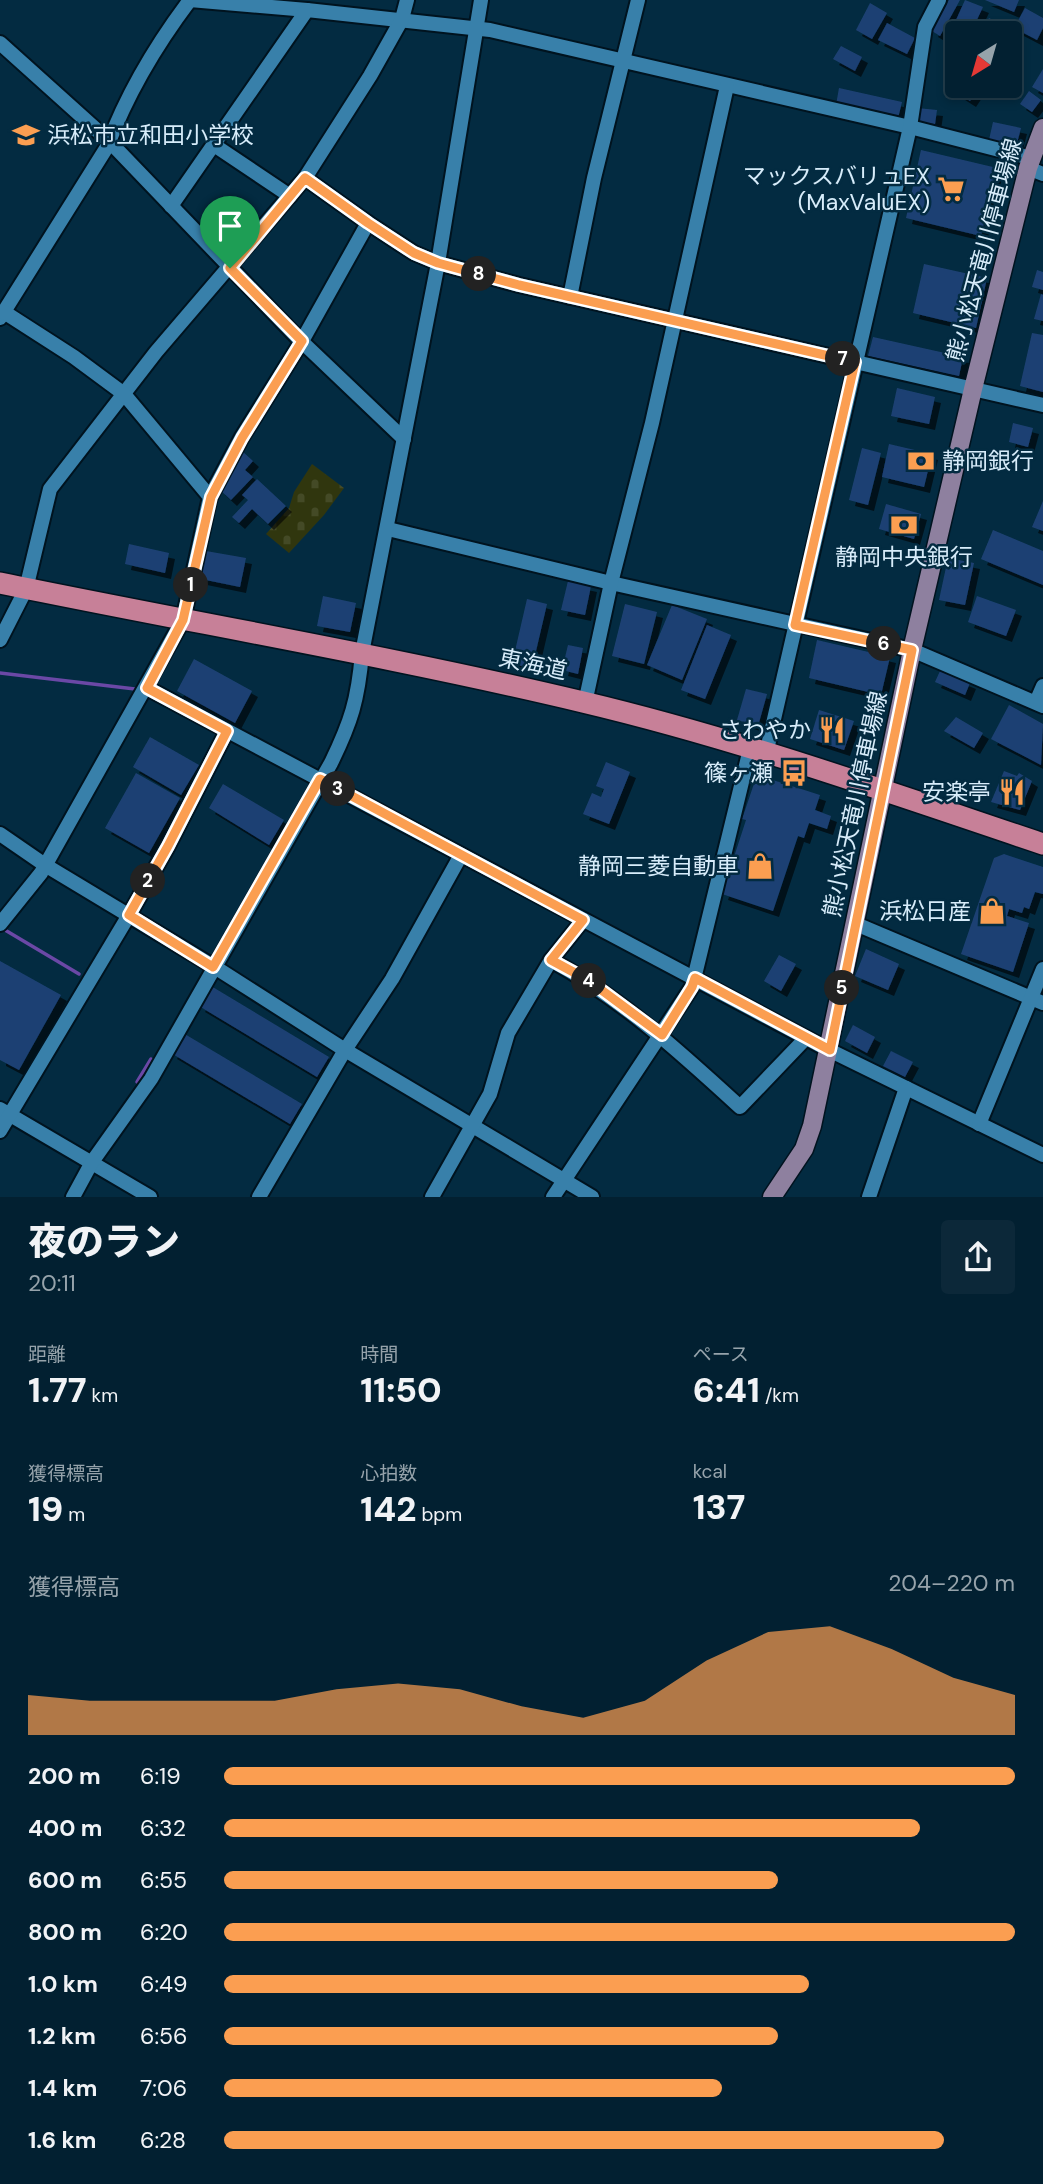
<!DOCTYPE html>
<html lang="ja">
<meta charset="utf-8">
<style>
body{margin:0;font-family:"DM Sans","Noto Sans JP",sans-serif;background:#0c2839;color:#f1f3f6;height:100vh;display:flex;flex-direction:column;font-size:26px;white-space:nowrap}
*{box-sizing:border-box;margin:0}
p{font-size:23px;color:#96a3ab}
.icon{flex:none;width:38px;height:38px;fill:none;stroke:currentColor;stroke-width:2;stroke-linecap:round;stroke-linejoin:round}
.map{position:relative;height:1197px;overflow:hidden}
.drawer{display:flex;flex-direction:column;background:#022031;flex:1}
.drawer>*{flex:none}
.needle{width:46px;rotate:217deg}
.buttons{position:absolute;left:945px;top:21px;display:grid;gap:14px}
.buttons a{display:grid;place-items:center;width:77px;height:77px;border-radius:7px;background:#022031;box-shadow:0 4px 10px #0003,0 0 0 2px #233e4d;font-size:35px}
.pin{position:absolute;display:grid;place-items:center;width:60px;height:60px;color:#fff;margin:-72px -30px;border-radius:50% 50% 50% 0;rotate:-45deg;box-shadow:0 0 7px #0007}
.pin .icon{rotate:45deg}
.km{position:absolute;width:35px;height:35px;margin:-18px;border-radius:50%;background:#222;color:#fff;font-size:19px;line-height:35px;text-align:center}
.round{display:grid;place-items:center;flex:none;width:74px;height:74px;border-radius:7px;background:#0c2839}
.overview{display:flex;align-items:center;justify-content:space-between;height:119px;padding:0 28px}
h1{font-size:38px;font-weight:800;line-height:52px}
.metrics{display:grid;grid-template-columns:repeat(3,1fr);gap:10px;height:119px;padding:7px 28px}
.metrics div{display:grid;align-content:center}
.metrics b{font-size:35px;font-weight:800}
.metrics small{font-size:19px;font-weight:400}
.metrics p{font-size:19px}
.chart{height:196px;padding:14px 28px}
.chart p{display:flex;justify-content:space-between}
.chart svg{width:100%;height:126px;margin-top:7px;fill:#fb9e51;opacity:.7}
ul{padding:0 28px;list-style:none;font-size:23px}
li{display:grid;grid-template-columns:112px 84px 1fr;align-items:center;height:52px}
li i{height:18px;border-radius:9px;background:#fb9e51}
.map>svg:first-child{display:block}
.cemetery{fill:url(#cemetery-stones)}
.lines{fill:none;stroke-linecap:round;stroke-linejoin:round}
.stream{stroke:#6b48a6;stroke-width:3.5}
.building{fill:#1d4173;filter:url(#shadow)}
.minor-casing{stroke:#00131f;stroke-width:18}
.major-casing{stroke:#00131f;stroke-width:21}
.highway-casing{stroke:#00131f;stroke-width:24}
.minor{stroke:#3880aa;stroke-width:14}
.major{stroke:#8e809f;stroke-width:18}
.highway{stroke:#c78098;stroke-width:21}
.route-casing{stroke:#fff;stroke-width:14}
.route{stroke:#fb9e51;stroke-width:9}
.labels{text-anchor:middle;stroke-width:5;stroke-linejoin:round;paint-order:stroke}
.poi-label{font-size:23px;fill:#d7ecfa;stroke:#032b41;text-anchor:end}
.street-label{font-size:23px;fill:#d7ecfa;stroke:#032b41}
</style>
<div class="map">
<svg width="1043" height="1197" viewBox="0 0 1043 1197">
<defs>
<pattern id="cemetery-stones" width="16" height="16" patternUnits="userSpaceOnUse" patternTransform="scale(1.75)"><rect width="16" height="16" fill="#30360e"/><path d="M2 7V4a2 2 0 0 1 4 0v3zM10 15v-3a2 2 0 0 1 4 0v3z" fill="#444a26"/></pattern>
<filter id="shadow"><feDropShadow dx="6" dy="6" stdDeviation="0" flood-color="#0009"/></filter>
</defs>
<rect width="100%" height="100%" fill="#032b41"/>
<!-- cemetery -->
<polygon class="cemetery" points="312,464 344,488 324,515 289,553 266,534 289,508 294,492"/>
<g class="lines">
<!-- stream -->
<g class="stream">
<polyline points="0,673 135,689"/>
<polyline points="5,930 79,974"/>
<polyline points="137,1082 151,1059"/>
</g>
</g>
<!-- building -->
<g class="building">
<polygon points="949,0 960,0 940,36 932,31"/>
<polygon points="965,0 983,7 973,28 956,20"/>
<polygon points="985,0 1019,0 1014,12"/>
<polygon points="870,3 887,13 872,39 856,30"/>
<polygon points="1025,8 1043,18 1043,28 1037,40 1014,28"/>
<polygon points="989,18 1011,30 1009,33 981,33"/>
<polygon points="887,23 915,38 907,54 878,40"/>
<polygon points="841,46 862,57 855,71 833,59"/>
<polygon points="957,67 957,86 980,86 970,101 945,85"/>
<polygon points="1043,69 1043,93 1032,87"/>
<polygon points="839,88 902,102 898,118 836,105"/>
<polygon points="1029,91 1041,100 1032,112 1020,104"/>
<polygon points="917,108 937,110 935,124 916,122"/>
<polygon points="993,122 1021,128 1016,147 989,140"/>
<polygon points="921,150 997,168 981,236 906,218"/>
<polygon points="924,264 987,278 976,328 913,313"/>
<polygon points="1037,270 1043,272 1043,290 1032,287"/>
<polygon points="1041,294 1043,295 1043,321 1034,319"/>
<polygon points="1032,333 1043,335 1043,392 1020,386"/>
<polygon points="873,337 963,357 959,376 868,356"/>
<polygon points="897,388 935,397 929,424 891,416"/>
<polygon points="1013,423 1033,428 1028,447 1009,442"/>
<polygon points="889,444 932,454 924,487 882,477"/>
<polygon points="862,448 881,453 868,505 849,500"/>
<polygon points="242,451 253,461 245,470 253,477 231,500 219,489"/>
<polygon points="257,479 286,506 268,524 252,509 239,523 232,517 248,500 242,495"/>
<polygon points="1043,501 1043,531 1032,527"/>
<polygon points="886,504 921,514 914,539 879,529"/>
<polygon points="993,530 1043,551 1043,585 981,559"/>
<polygon points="129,544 169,553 165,573 125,564"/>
<polygon points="206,551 246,558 240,587 201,579"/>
<polygon points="948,558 974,563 965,605 939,600"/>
<polygon points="568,581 591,586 585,615 561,610"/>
<polygon points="323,596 356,603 350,632 317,626"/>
<polygon points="977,596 1016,610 1006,636 968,622"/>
<polygon points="527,599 547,604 532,668 512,664"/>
<polygon points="625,604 657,612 644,664 612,656"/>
<polygon points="672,605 707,619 682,680 647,665"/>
<polygon points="707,625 731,635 705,699 681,690"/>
<polygon points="817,640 890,657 881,695 809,678"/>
<polygon points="568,645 583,648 578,674 562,670"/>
<polygon points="194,659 252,691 235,723 177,691"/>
<polygon points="940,671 970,683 965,695 935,682"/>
<polygon points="746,689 767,694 758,726 737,720"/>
<polygon points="1009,705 1043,724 1041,765 991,739"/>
<polygon points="819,710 854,721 844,750 810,739"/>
<polygon points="956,717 983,733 974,748 944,731"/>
<polygon points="150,737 199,765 181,795 133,767"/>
<polygon points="606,762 630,772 609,824 583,814 592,793 601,797 604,789 596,786"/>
<polygon points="1004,771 1017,776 1019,773 1032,781 1020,810 991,802"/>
<polygon points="136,773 180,798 149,853 105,828"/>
<polygon points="757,775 820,795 815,810 831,816 827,829 809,823 804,838 798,836 773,911 722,894 746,820 742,819"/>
<polygon points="223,784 284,820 269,845 209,808"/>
<polygon points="1004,854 1043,867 1043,894 1035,892 1029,909 1024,907 1022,913 1009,909 1007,916 1029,923 1013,972 961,954 994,858"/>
<polygon points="866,949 899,964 888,990 855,976"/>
<polygon points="779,955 796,964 781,991 764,981"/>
<polygon points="0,961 61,995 19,1070 0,1060"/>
<polygon points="211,986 329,1057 317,1077 199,1006"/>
<polygon points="853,1025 875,1037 867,1053 845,1041"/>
<polygon points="183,1033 302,1104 290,1124 171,1053"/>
<polygon points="891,1051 913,1062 905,1077 883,1066"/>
</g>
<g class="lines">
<defs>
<g id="minor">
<polyline points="190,0 307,10 490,30 910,127 1031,158"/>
<polyline points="0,43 109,141 298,338 404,439"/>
<polyline points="214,145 290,196"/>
<polyline points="1028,168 1043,174"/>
<polyline points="171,206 307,10"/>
<polyline points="368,223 414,253 438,263 519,285 1043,405"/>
<polyline points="570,297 594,178 638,0"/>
<path d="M0,318L107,147C127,94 156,45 190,0"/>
<polyline points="210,497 242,437 302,341 368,223 305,178"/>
<polyline points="388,529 611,583 912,650 1043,706"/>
<polyline points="0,640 26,589 50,489 156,352 305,178 370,76 402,19 407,0"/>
<polyline points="147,688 829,1050 1043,1155"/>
<polyline points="1036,702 1043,686"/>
<polyline points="585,703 611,583 652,423 727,86"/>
<polyline points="766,754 910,127 925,27 939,0"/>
<polyline points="0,834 45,865 221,971 345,1050 592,1197"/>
<path d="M583,920L551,960C622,999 680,1052 740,1107L806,1038"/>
<polyline points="0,924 41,873 183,620 210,497 124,394 74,357 4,312"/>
<polyline points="856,924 1043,1003"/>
<polyline points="0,1109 150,1197"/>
<polyline points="979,1124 1043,969"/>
<polyline points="0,1131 129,915 168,846 227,731"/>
<path d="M73,1197L92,1162L151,1079L331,763C351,722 358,700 362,653L438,263L481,0"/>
<polyline points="259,1197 345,1050 392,979 461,855"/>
<polyline points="432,1197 490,1094 508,1033 551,960"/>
<polyline points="553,1197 692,987 750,749"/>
<polyline points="869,1197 906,1088"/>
</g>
<polyline id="major" points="772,1197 804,1149 812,1126 912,650 973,389 1028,168 1043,128"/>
<path id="highway" d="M0,583C194,623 390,656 583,702C739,739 891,793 1043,844"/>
</defs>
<!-- minor casing -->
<use href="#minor" class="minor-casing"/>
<!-- major casing -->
<use href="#major" class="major-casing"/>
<!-- highway casing -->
<use href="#highway" class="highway-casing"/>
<!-- minor -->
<use href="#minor" class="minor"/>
<!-- major -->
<use href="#major" class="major"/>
<!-- highway -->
<use href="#highway" class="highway"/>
</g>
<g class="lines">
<defs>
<polygon id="route" points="305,178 368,223 414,253 438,263 519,285 855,362 795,625 912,650 830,1050 695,978 692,987 662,1035 588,980 551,960 583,920 320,779 213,967 129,915 168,846 227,731 147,688 183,620 211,497 242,438 302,341 230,268"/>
</defs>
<!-- route casing -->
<use href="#route" class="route-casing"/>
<!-- route -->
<use href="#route" class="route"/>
</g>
<!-- icons -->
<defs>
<symbol id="school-bare" viewBox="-9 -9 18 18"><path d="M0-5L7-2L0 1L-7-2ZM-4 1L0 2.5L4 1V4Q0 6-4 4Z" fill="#fb9e51" stroke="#032b41" stroke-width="2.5" paint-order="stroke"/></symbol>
<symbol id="supermarket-bare" viewBox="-9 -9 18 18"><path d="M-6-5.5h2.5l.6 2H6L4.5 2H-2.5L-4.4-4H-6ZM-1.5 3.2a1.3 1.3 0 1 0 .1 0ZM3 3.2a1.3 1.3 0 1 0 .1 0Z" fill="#fb9e51" stroke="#032b41" stroke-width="2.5" paint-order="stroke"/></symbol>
<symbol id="bank-bare" viewBox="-9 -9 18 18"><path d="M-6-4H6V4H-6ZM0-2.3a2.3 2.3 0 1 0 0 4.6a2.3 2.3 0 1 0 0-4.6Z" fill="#fb9e51" stroke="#032b41" stroke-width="2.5" paint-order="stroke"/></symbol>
<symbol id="restaurant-bare" viewBox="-9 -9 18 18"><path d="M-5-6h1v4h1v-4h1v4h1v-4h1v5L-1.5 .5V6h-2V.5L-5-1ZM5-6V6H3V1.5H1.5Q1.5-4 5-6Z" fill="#fb9e51" stroke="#032b41" stroke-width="2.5" paint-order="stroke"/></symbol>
<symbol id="bus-bare" viewBox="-9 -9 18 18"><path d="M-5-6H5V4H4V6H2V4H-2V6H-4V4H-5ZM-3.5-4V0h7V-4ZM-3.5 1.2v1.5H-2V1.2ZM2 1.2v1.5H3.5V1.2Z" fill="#fb9e51" stroke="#032b41" stroke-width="2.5" paint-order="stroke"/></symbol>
<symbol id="shop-bare" viewBox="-9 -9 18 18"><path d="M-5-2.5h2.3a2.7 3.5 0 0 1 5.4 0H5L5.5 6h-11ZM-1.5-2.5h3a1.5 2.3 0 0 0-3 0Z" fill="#fb9e51" stroke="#032b41" stroke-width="2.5" paint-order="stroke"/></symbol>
</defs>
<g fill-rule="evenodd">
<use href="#school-bare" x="7" y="116" width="38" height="38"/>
<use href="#supermarket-bare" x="932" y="170" width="38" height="38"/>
<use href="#bank-bare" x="902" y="442" width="38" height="38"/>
<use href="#bank-bare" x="885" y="506" width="38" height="38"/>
<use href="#restaurant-bare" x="813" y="711" width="38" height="38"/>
<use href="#bus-bare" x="775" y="754" width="38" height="38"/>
<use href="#restaurant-bare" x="993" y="773" width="38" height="38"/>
<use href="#shop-bare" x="741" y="847" width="38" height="38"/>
<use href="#shop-bare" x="973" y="892" width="38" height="38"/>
</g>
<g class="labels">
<!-- poi labels -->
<g class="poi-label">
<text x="47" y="143" text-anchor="start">浜松市立和田小学校</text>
<text x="930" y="184">マックスバリュEX<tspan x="930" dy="26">(MaxValuEX)</tspan></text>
<text x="942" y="469" text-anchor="start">静岡銀行</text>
<text x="904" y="565" text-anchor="middle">静岡中央銀行</text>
<text x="811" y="738">さわやか</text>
<text x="773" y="781">篠ヶ瀬</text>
<text x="991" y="800">安楽亭</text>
<text x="739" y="874">静岡三菱自動車</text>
<text x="971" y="919">浜松日産</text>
</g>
<!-- street labels -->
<g class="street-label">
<text transform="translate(984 250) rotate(-75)" y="8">熊小松天竜川停車場線</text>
<text transform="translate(533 664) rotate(12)" y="8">東海道</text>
<text transform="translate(855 804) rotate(-78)" y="8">熊小松天竜川停車場線</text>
</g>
</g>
</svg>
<div class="buttons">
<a><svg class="needle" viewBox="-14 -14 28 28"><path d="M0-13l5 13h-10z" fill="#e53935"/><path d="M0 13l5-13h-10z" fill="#96a3ab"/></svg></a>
</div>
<div class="pin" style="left:230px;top:268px;background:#1e9e55"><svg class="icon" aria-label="arrive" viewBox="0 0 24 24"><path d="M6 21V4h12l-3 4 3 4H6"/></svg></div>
<b class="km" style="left:191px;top:585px">1</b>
<b class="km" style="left:148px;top:881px">2</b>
<b class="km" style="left:338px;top:789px">3</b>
<b class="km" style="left:589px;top:981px">4</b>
<b class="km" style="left:842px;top:988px">5</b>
<b class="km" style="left:884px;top:644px">6</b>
<b class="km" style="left:843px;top:359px">7</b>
<b class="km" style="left:479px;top:274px">8</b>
</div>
<section class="drawer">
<div class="overview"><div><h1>夜のラン</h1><p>20:11</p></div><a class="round"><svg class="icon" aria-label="share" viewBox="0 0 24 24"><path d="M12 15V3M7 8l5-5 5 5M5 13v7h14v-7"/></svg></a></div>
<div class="metrics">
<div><p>距離</p><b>1.77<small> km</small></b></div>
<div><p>時間</p><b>11:50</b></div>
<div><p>ペース</p><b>6:41<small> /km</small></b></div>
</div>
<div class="metrics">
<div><p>獲得標高</p><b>19<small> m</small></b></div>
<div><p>心拍数</p><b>142<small> bpm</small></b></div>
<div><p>kcal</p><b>137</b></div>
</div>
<div class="chart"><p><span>獲得標高</span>204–220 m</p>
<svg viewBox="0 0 160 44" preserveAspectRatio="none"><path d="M0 44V30L10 32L20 32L30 32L40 32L50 28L60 26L70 28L80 34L90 38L100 32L110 18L120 8L130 6L140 14L150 24L160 30V44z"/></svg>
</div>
<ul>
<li><b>200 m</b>6:19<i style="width:100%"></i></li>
<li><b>400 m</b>6:32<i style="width:88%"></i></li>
<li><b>600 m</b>6:55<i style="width:70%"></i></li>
<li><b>800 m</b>6:20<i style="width:100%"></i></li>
<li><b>1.0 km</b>6:49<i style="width:74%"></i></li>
<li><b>1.2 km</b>6:56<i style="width:70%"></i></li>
<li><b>1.4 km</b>7:06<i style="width:63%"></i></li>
<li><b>1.6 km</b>6:28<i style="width:91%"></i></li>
</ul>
</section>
